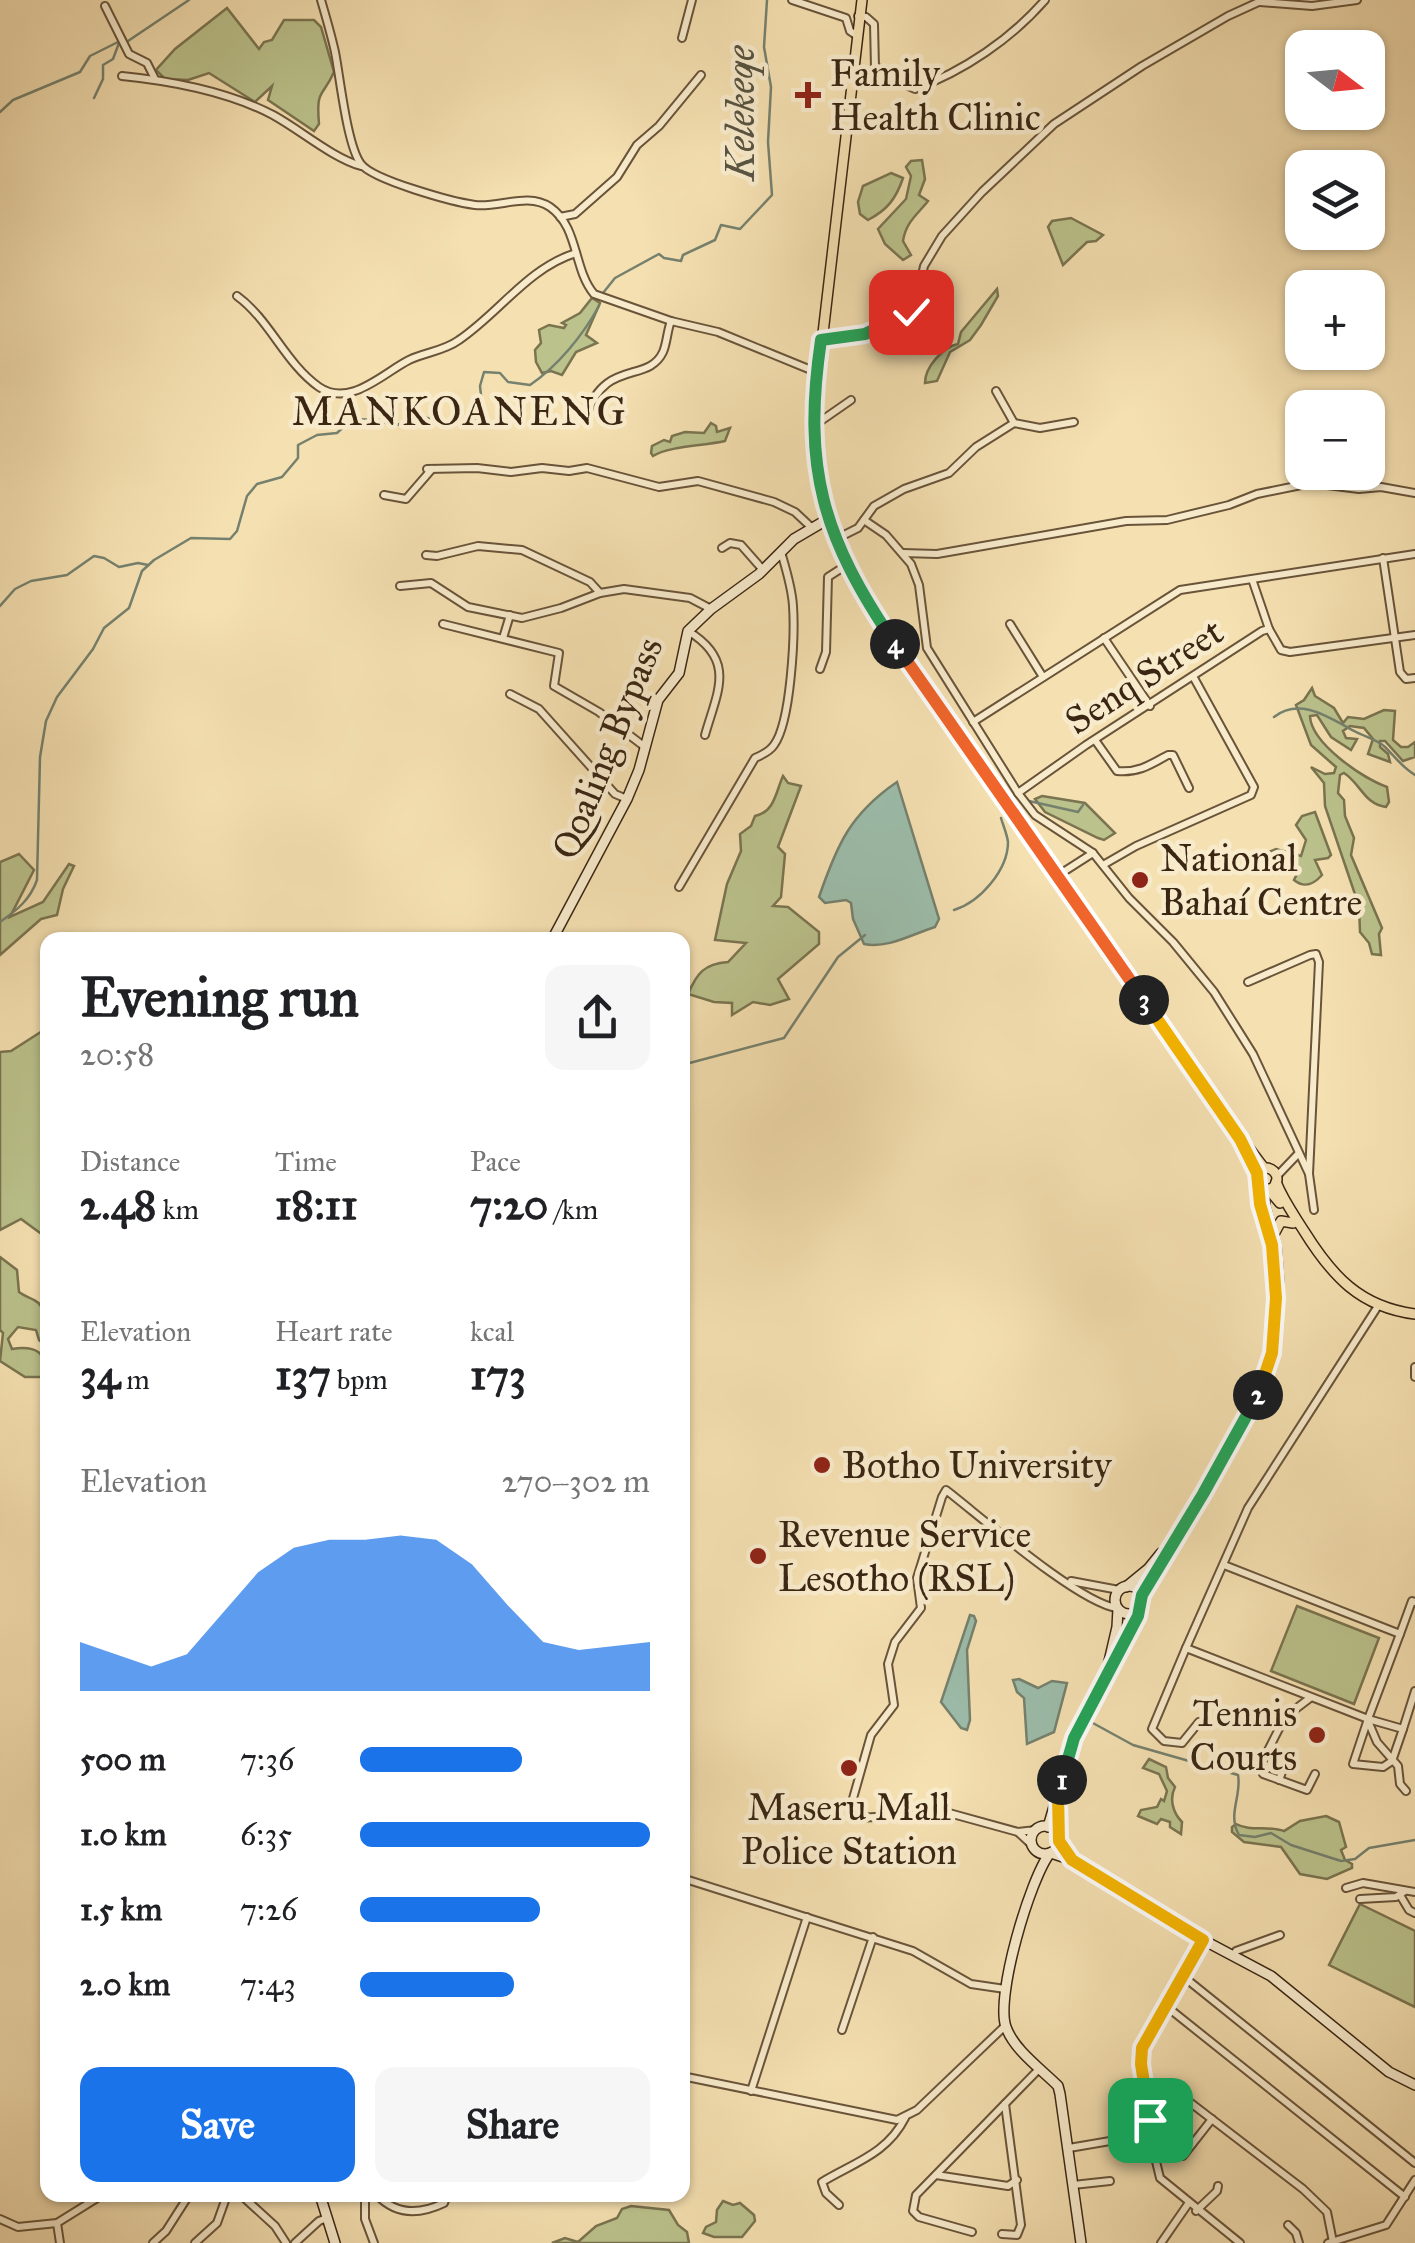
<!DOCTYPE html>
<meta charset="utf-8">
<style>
body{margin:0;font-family:"IM FELL Great Primer",serif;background:#f6f6f6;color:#202124;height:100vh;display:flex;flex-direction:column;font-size:38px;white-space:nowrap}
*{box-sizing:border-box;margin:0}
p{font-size:32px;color:#757577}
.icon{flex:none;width:55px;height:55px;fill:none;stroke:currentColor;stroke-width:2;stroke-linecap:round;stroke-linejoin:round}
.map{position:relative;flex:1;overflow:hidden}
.drawer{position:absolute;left:40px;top:932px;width:650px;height:1270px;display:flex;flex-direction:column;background:#fff;border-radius:20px;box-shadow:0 2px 8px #0004}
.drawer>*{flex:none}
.needle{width:65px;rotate:106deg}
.buttons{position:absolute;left:1285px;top:30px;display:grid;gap:20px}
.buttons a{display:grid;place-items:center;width:100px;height:100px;border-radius:20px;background:#fff;box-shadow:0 2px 8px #0004;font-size:50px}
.pin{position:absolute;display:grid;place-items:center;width:85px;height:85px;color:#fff;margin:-42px;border-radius:20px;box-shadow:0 5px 15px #0006}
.km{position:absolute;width:50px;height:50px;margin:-25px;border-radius:50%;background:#222;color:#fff;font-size:28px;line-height:50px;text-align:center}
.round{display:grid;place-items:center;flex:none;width:105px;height:105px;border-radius:20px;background:#f6f6f6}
.summary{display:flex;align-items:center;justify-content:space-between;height:170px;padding:0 40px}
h1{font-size:55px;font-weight:700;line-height:75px}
.metrics{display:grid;grid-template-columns:repeat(3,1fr);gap:15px;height:170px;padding:10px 40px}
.metrics div{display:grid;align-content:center}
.metrics b{font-size:42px;font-weight:700}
.metrics small{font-size:28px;font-weight:400}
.metrics p{font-size:28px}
.chart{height:280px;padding:20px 40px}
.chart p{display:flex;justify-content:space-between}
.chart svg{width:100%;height:180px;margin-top:10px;fill:#1a73e8;opacity:.7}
.cta{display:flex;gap:20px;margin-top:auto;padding:20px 40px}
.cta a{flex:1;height:115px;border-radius:20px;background:#1a73e8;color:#fff;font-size:40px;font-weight:700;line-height:115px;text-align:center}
.cta a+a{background:#f6f6f6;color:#202124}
ul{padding:0 40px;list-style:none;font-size:32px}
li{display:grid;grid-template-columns:160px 120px 1fr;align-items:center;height:75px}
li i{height:25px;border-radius:12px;background:#1a73e8}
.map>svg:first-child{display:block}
.green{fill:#bbc28c;stroke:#7a7450;stroke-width:2.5}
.water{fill:#9cbdab;stroke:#75816e;stroke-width:2.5}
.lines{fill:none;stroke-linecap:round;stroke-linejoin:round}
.stream{stroke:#75816e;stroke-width:2.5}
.street-casing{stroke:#69543a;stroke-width:10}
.secondary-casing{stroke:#3a2613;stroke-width:12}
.primary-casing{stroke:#3a2613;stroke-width:12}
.street{stroke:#f8ebcc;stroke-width:6}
.secondary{stroke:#f8ebcc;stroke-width:9}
.primary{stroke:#f5e0b1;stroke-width:9}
.split-1-casing{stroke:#fff;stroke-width:20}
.split-2-casing{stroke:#fff;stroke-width:20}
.split-3-casing{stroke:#fff;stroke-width:20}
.split-4-casing{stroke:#fff;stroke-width:20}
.split-5-casing{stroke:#fff;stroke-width:20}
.split-1{stroke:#f5b400;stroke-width:12}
.split-2{stroke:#22a559;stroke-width:12}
.split-3{stroke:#f5b400;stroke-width:12}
.split-4{stroke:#f0652b;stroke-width:12}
.split-5{stroke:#22a559;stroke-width:12}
.poi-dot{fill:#8f2418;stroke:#f8ebcc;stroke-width:4}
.labels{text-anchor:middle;stroke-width:9;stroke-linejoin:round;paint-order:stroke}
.poi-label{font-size:38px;fill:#3a2613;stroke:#f8ebcc;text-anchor:start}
.street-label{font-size:38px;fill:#3a2613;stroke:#f8ebcc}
.water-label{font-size:40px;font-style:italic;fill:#575341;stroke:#f8ebcc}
.neighbourhood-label{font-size:40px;letter-spacing:2.5px;fill:#3a2613;stroke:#f8ebcc}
</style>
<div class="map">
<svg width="1415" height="2243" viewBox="0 0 1415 2243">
<rect width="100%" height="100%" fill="#f5e0b1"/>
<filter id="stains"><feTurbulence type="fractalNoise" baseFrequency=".002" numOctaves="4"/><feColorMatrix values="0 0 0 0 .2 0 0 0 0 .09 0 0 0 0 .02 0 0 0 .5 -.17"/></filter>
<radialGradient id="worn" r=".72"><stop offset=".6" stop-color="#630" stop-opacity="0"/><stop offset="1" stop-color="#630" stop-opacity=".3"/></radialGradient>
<!-- green -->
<g class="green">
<path d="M227,8L259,49L264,42L272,40L284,20H314L321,27L334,72C322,99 316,88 319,124L314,131L268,100L272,86L255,102L209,73L188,80L165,79L156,70L175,49Z"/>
<path d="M922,160L925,179L919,195L928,201C917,215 906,222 903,241L911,255L903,260L885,244L878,229L906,199L911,176L906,167L911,161Z"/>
<path d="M891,173L903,178C896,199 887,210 868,220L860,214L858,202L863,186Z"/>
<polygon points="1071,218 1103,235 1096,241 1087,242 1063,265 1048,227 1052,221"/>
<path d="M997,289L998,296L981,325L970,340L950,352L937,381L925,383C925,367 943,347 958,344L961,332Z"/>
<polygon points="592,298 600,303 586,335 597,343 576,352 562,375 551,371 542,373 536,362 535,350 541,343 539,330 549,325 564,328 566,325 562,323 580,313"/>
<path d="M711,423L716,426L717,432L730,428L725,441C703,446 669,446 653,456L651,453L652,446L664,440L670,442L672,436L685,432L704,433Z"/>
<path d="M1312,688L1315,696L1334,708L1343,723L1348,717L1364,719L1384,710L1395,711L1393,740L1401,747H1408L1415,742V757L1403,761L1385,741H1380V747L1388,754L1390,762L1368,754L1373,739L1364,728L1350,726L1343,731L1346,738L1357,739L1351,750L1331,737L1317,715L1310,716C1311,743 1362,778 1387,787L1389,802L1386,807C1364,804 1361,784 1344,773L1340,775L1338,793L1344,800L1345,816L1354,838L1351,855L1382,928L1379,934L1381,955L1372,954L1369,943L1360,932L1359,906L1325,806L1324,783L1311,767L1325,774L1334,773L1336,767L1311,745L1296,705L1304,700Z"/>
<path d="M783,776L788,783L801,786L778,847L785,854L781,897L773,906L788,907L819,932V944L778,979L789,999L770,1005L753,1002L732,1015V1003L714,1002L688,994C697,973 704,964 728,962L746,943L715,940L727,884L741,851L740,834L751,826L755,816C775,812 776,791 783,776Z"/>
<polygon points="1042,796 1085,803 1115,833 1104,840 1098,838 1045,812 1035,799"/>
<path d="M1315,812L1331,855L1328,858L1315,860L1322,875C1314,884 1305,889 1294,880L1297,874C1288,863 1280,869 1267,864L1269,852L1276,849L1301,856L1306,840L1296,825L1302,816Z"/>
<polygon points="19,854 34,870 10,917 43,902 69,864 74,866 63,889 57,915 41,919 0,955 0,862"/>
<polygon points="47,1028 48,1124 45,1129 47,1238 21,1219 0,1230 0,1052 11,1051"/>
<path d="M0,1257L17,1270L19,1292C24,1296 29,1297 34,1300C49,1307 48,1332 47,1347L39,1340L36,1330L18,1327L8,1339L12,1349C36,1345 48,1353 47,1377H25L0,1361L3,1333L0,1330Z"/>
<polygon points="1297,1606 1379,1638 1354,1704 1271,1671"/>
<path d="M1149,1759L1166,1767L1168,1778L1175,1787C1169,1799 1173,1813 1182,1822L1181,1834L1170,1827V1822L1161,1819L1157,1824L1138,1816L1141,1810L1157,1807L1161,1799L1164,1801L1167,1791L1159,1774L1143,1768Z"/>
<path d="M1326,1816L1339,1822L1346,1847L1341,1850L1345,1860L1352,1864V1868L1327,1879L1300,1874L1281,1847L1244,1842L1232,1832V1827L1236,1824C1251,1832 1267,1825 1284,1831L1300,1821Z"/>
<polygon points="1360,1904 1415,1931 1415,2007 1329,1965"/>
<polygon points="723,2201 733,2205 740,2203 754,2215 755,2221 742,2237 714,2237 703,2233 706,2227 716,2222 717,2210"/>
<polygon points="631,2206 669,2210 678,2225 687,2232 689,2243 552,2243 565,2238 578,2242 596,2226 617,2218 622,2209"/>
</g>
<!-- water -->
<g class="water">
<path d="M897,782L939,919L935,927C912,934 888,949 864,944L853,919L851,903L846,900L825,903L819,897C837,845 850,814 897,782Z"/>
<polygon points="970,1615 974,1616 976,1621 967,1650 970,1720 967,1730 961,1728 941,1702"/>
<polygon points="1019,1679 1038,1688 1052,1681 1067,1683 1054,1732 1027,1744 1024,1698 1017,1692 1013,1680"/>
</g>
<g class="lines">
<!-- stream -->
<g class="stream">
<polyline points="128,41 189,0"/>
<polyline points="94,98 103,79 103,65 113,59 119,43"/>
<polyline points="0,112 13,100 80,72 90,56 118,42"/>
<polyline points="603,293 615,278 659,254 664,258 681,261 683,255 715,240 721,225 740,229 772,195 768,142 771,87 764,47 767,0"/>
<polyline points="0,606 15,589 31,581 67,575 94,556 104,558 119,567 138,563 148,565"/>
<path d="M1274,717C1301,696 1331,719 1356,732C1366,737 1378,740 1385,747C1396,758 1402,767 1415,775"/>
<polyline points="1029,801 1078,812 1083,805"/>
<path d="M954,910C980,902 1008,870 1008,842C1007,834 1003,825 1001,818"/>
<path d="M0,922C17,910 30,900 37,880L40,757L46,721L57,697L93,649L104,628L129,608L142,571L154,560L191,538L230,539L237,531L247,496L257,484L282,477L298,458V445L317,435L337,433L352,419L379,420L393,426L423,417L448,423L478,419L483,413L480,386L484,372L500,373L508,382L530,385C558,366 583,335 599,306"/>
<polyline points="682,1065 784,1038 838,957 865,935"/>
<path d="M1091,1722L1133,1745L1238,1775C1242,1796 1227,1814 1239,1835L1255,1837L1271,1833L1291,1845L1341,1861L1355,1859L1369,1848L1415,1840"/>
</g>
<defs>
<g id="street">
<path d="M321,0C326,17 331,34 335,52C340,77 347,146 361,164C373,180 453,202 475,205C499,208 528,192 550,207C579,227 573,269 594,294L671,321L718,332L816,372"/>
<polyline points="792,0 846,18 850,31 856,35"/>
<polyline points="1260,2 1312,6 1357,0"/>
<polyline points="105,6 129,54 147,63 155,79"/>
<path d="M858,16L866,17L874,24L875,68C889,70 900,71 906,85L915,89C964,71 1011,39 1045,0"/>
<polyline points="682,38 692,0"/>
<path d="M122,76C172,81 227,91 273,115C302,131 331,157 361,166"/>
<polyline points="560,217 575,214 617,177 637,145 659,126 701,75"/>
<path d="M237,296C270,320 285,363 319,387C350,408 383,373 409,360C426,352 444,351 459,340C499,313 528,268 576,253"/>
<polyline points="821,340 865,334 911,312 916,304 924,266 942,236 982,192 1054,124 1142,66 1228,16 1263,0"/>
<polyline points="996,391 1014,423"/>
<path d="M586,416C605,358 648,384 663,352C667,343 667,331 671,321"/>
<polyline points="815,425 851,400"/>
<polyline points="427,469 477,468 511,472 542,468 569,471 587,468 659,487 698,481 774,502 795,512 811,527"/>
<polyline points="384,495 406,499 432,469"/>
<polyline points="864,520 886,535 911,564 919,585 927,648 1018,793 1035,815 1093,853 1129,898 1173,942 1214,992 1253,1054 1309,1174"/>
<polyline points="834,540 858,528 874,506 904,489 949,473 976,447 1014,423 1040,428 1074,422"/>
<polyline points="722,548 730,543 741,545 763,570"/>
<polyline points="903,553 937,554 1126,521 1167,520 1229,505 1257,494 1311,483 1359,489 1381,487 1415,493"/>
<polyline points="426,555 437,556 478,546 522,550 590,582 600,593"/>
<polyline points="1383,558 1400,672 1406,679 1415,678"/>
<polyline points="1252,579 1269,629"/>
<polyline points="400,586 431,583 468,607 522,618 561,608 600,593 624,589 690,598 711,609"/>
<polyline points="443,624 559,653 554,686 599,712 645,747"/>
<polyline points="1010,624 1043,677"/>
<path d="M688,631C737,661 717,692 705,735"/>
<polyline points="503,638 510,615"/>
<polyline points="1104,638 1150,706"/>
<polyline points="820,669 826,652 828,577 842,568"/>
<polyline points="510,694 539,709 615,794 627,799"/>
<polyline points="973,722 1180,590 1415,554"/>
<path d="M1095,740L1117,771C1138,773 1150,765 1168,755H1173L1189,788"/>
<polyline points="1018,793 1086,745 1262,631 1269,629 1281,650 1290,652 1415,635"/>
<polyline points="1103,865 1136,846 1251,795 1254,787 1194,678"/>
<polyline points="1057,876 1093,853"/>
<path d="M679,887L755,758C762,755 770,751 774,745C791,722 795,635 793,606C792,588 786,569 781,552"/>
<polyline points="1248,982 1310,955 1316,954 1319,962 1309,1174 1314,1210"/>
<polyline points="1277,1176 1297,1155"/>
<polyline points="1415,1367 1415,1377"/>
<polyline points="1224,1565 1400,1634 1368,1719 1186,1648 1248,1508 1378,1306"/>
<polyline points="1071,1581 1119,1590"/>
<polyline points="1400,1634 1412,1601 1415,1602"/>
<polyline points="1186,1648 1152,1729 1164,1741 1182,1743 1199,1722"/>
<polyline points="1310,1698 1285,1717 1260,1766 1263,1774 1307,1790 1315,1774"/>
<polyline points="1368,1719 1353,1764 1383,1767 1392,1761 1403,1729"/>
<polyline points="1368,1719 1403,1729 1415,1691"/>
<polyline points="1368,1721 1377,1742 1398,1766 1400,1784 1406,1791"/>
<polyline points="1279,1780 1286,1762"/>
<path d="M1036,1830L1018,1832L949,1813L857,1818L850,1809L871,1735L894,1705L888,1664L895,1642L921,1608L917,1578L942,1497L946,1490C981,1517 1079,1603 1117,1608"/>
<polyline points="1019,1833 1033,1846"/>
<polyline points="682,1878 913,1951 971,1984 1005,1989"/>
<polyline points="1346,1888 1363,1883 1415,1892"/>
<polyline points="1400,1895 1409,1910 1415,1913"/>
<polyline points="1360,1899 1396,1897 1405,1891"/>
<polyline points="1203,1941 1141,2055 1152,2145 1160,2178 1240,2243"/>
<polyline points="1233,1956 1236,1951 1280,1935"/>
<polyline points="1184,1977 1415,2163"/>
<polyline points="1166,2006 1405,2197"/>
<polyline points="842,2030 873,1937"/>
<polyline points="682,2076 897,2120 917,2110 1005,2026"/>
<polyline points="751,2091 807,1917"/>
<polyline points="1146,2097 1183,2097 1303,2189 1327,2212 1333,2242"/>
<polyline points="1069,2148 1151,2134"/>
<polyline points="1183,2156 1212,2119"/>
<polyline points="936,2175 1008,2186 1017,2180"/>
<polyline points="1073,2185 1110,2181"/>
<polyline points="241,2195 275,2226 286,2243"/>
<polyline points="365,2195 365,2219 374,2243"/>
<path d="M377,2195C396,2215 419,2215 444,2203L447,2195"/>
<path d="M839,2205L826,2193L822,2182C853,2163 887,2154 905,2118"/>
<polyline points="1196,2211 1217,2191 1218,2186"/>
<polyline points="0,2219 18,2227 57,2223 102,2195"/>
<polyline points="57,2223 60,2243"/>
<polyline points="1288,2225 1296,2233 1299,2243"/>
<polyline points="972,2232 919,2217 913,2211 916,2195 1039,2069"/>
<polyline points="1002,2234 1017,2235 1021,2225 1005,2104"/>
<polyline points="153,2243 166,2231 189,2195"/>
<polyline points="195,2243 217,2223 227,2195"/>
<polyline points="295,2243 319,2221 327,2218"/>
<polyline points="1161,2243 1188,2204"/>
<polyline points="1328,2243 1386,2225 1415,2180"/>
</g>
<g id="secondary">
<polyline points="552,940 627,799 639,770 658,700 679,673 688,631 711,609 759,574 794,539 828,519"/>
<polyline points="1258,1185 1260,1207"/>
<circle cx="1129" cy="1600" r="14"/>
<polyline points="1126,1587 1148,1569 1161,1553"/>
<polyline points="1142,1595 1203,1495 1264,1379 1272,1353 1279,1286 1276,1246 1265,1207 1264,1189"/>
<polyline points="1107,1670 1117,1627 1118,1609"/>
<circle cx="1045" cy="1840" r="14"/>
<polyline points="1048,1827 1074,1739 1141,1607"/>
<path d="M1050,1853C1030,1879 995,1997 1006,2027C1014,2050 1041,2069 1058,2086L1060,2094L1081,2243"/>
<polyline points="1051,1853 1072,1860 1190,1933 1271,1976 1389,2072 1415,2085"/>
<polyline points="320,2195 335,2243"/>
</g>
<g id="primary">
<path d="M862,0L814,410C813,508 844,568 897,647L1121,964L1209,1095L1264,1168"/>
<circle cx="1266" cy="1179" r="11"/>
<path d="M1276,1182C1283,1200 1294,1215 1304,1231C1332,1276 1360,1307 1415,1314"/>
<polyline points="1268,1189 1280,1203"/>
<polyline points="1274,1234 1281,1221 1293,1223"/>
</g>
</defs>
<!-- street casing -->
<use href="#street" class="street-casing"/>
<!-- secondary casing -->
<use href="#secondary" class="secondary-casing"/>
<!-- primary casing -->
<use href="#primary" class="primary-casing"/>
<!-- street -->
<use href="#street" class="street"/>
<!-- secondary -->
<use href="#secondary" class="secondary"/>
<!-- primary -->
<use href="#primary" class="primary"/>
</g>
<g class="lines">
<defs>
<polyline id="split-1" points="1062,1780 1058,1795 1059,1841 1072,1860 1203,1940 1142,2048 1141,2064 1150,2120"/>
<polyline id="split-2" points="1062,1780 1074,1738 1138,1616 1142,1595 1203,1494 1258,1395"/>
<polyline id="split-3" points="1144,1000 1240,1139 1257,1173 1260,1204 1272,1245 1276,1298 1272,1353 1258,1395"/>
<polyline id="split-4" points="895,644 1144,1000"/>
<path id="split-5" d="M895,644C823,538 802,469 821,340L865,334L911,312"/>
</defs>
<!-- split-1 casing -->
<use href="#split-1" class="split-1-casing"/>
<!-- split-2 casing -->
<use href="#split-2" class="split-2-casing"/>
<!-- split-3 casing -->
<use href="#split-3" class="split-3-casing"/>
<!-- split-4 casing -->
<use href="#split-4" class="split-4-casing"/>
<!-- split-5 casing -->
<use href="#split-5" class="split-5-casing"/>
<!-- split-1 -->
<use href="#split-1" class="split-1"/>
<!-- split-2 -->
<use href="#split-2" class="split-2"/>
<!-- split-3 -->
<use href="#split-3" class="split-3"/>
<!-- split-4 -->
<use href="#split-4" class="split-4"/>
<!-- split-5 -->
<use href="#split-5" class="split-5"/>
</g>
<!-- markers -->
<g class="poi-dot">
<path d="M803 80h10v10h10v10h-10v10h-10v-10h-10v-10h10z"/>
<circle cx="1140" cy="880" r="10"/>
<circle cx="822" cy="1465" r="10"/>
<circle cx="758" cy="1556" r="10"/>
<circle cx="1317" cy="1735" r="10"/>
<circle cx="849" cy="1768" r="10"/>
</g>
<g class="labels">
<!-- poi labels -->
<g class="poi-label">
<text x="830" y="86">Family<tspan x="830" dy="44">Health Clinic</tspan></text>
<text x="1160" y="871">National<tspan x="1160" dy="44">Bahaí Centre</tspan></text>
<text x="842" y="1478">Botho University</text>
<text x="778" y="1547">Revenue Service<tspan x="778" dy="44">Lesotho (RSL)</tspan></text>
<text x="1297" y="1726" text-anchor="end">Tennis<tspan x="1297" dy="44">Courts</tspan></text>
<text x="849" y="1820" text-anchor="middle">Maseru Mall<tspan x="849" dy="44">Police Station</tspan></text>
</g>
<!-- street labels -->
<g class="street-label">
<text transform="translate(1144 676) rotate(-33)" y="13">Senq Street</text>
<text transform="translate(607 748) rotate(-68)" y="13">Qoaling Bypass</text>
</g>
<!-- water labels -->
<g class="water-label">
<text transform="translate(740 113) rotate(-90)" y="14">Kelekeqe</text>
</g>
<!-- neighbourhood labels -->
<g class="neighbourhood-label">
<text x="460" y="425">MANKOANENG</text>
</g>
</g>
<rect width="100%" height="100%" filter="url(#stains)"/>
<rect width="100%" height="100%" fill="url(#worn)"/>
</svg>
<div class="buttons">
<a><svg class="needle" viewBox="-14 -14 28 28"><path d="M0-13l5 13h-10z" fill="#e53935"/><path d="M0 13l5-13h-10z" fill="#757577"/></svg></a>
<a><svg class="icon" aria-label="layers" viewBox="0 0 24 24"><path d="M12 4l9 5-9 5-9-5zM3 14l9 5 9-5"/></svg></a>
<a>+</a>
<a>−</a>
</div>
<div class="pin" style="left:1150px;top:2120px;background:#1e9e55"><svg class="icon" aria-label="arrive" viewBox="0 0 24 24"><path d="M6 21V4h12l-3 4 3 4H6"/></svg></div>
<div class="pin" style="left:911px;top:312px;background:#d93025"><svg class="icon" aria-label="check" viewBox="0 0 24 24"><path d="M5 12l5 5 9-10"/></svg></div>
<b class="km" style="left:1062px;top:1780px">1</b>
<b class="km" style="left:1258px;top:1395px">2</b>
<b class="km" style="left:1144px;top:1000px">3</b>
<b class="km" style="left:895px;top:644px">4</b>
<section class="drawer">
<div class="summary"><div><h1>Evening run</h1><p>20:58</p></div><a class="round"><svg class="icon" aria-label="share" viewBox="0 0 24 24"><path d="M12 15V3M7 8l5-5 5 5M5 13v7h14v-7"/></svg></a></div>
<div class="metrics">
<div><p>Distance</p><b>2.48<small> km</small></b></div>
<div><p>Time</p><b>18:11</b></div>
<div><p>Pace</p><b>7:20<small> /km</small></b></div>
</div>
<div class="metrics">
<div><p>Elevation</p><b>34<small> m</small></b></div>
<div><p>Heart rate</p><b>137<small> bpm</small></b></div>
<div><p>kcal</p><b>173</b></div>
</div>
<div class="chart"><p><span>Elevation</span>270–302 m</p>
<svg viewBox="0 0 160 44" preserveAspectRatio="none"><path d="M0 44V32L10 35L20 38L30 35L40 25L50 15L60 9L70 7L80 7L90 6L100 7L110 13L120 23L130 32L140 34L150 33L160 32V44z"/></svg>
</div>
<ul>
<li><b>500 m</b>7:36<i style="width:56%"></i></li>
<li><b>1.0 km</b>6:35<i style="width:100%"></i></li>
<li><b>1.5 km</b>7:26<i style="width:62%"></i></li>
<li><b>2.0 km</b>7:43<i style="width:53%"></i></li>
</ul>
<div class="cta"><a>Save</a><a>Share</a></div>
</section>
</div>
